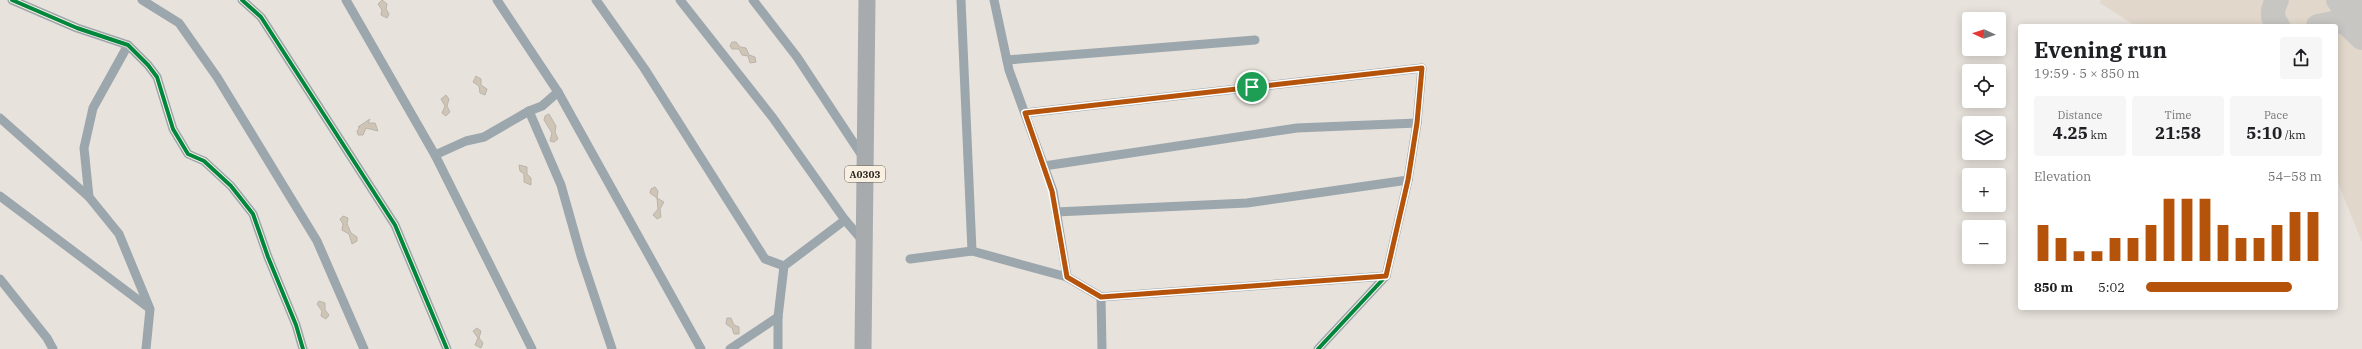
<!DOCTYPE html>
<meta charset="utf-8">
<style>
body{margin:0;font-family:"IBM Plex Serif",serif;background:#f6f6f6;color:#202124;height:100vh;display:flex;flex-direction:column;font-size:15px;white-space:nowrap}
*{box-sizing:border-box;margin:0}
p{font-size:13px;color:#757577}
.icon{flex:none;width:22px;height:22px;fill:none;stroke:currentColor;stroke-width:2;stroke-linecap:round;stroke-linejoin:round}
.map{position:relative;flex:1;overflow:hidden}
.sheet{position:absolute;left:2018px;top:24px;width:320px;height:286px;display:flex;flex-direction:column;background:#fff;border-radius:4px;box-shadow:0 2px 10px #0003}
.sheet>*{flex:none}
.needle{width:26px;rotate:273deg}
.tools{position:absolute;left:1962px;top:12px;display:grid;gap:8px}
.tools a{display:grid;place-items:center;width:44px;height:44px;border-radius:4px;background:#fff;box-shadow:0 2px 10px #0003;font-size:20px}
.pin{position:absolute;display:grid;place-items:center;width:34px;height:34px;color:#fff;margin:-17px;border:2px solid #fff;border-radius:50%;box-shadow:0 1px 4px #0007}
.round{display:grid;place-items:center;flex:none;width:42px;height:42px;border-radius:4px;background:#f6f6f6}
.overview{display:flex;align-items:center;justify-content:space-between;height:68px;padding:0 16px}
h1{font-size:22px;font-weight:800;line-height:30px}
.figures{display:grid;grid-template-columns:repeat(3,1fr);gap:6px;height:68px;padding:4px 16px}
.figures div{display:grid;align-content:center;border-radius:4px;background:#f6f6f6;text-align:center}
.figures b{font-size:17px;font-weight:800}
.figures small{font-size:11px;font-weight:400}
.figures p{font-size:11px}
.chart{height:112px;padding:8px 16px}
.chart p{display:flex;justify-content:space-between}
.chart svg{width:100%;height:72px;margin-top:4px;stroke:#b45309;stroke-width:6}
ul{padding:0 16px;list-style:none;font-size:13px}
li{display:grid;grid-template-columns:64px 48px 1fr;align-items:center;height:30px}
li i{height:10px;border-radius:5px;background:#b45309}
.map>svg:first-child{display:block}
.built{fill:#e1d7ca}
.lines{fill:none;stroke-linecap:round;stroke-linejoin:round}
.taxiway{stroke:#c8c6c3;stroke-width:24}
.building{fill:#d0c5b5;stroke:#b8b4ae}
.street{stroke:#9ca6ad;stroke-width:9}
.highway{stroke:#a7abad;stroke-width:17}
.cycleway-casing{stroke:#faf0e2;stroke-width:6}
.cycleway{stroke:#00873e;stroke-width:4}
.route-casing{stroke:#fff;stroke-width:8}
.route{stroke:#b45309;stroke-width:5}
.labels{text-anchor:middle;stroke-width:4;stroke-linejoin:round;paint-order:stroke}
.shield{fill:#faf0e2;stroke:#68635b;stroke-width:1}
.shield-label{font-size:10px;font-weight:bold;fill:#2a2621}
</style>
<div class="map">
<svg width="2362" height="349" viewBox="0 0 2362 349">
<rect width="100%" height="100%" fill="#e7e2db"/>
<!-- built -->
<polygon class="built" points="2101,0 2362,0 2362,242 2336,178 2336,26 2136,26 2100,3"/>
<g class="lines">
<!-- taxiway -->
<g class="taxiway">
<path d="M2277,0C2272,9 2271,18 2278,26"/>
<polyline points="2338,0 2360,30"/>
<polyline points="2361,0 2362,3"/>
<polyline points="2318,26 2344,21 2362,38"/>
</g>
</g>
<!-- building -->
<g class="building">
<polygon points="382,0 387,4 386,9 389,14 387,18 381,15 382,10 378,4"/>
<polygon points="732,42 736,42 740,47 746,48 749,55 755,57 756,62 750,63 748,56 742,55 739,49 732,49 730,46"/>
<polygon points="476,76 481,79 481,85 487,89 485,95 480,93 479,86 473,82"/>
<polygon points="446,95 449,99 447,106 450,112 446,116 442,113 445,106 441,99"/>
<polygon points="549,114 556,126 555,132 558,139 554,142 550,141 552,133 544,120 545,116"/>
<polygon points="370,119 368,123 375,123 378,131 366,128 363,135 358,135 357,131 360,127 358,127"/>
<polygon points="519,165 527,167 527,174 531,178 531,185 524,182 524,174 520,171"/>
<polygon points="655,187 658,191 657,198 664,202 660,209 661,217 657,219 653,215 658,209 657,198 650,193 651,189"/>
<polygon points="343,216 348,218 347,224 351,233 357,237 357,241 352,244 349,234 342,230 343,224 340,219"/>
<polygon points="319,301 325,303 325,310 329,315 326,319 321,316 322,311 317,304"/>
<polygon points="727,318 731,318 734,325 739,327 739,334 734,334 732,328 726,324"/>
<polygon points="477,328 481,331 479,338 483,343 481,348 475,345 478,338 473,331"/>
</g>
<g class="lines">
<!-- street -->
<g class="street">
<polyline points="12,0 77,28 128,45 148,65 157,77 173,129 188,154 204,161 231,186 253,214 268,257 296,325 303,349"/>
<polyline points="142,0 179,23 217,77 317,241 364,349"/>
<polyline points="242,0 261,17 395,225 447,349"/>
<polyline points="346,0 435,155 532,349"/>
<polyline points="497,0 558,92 701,349"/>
<polyline points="596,0 644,68 765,259 784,266"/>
<polyline points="680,0 773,118 845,220 863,241"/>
<polyline points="753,0 797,57 863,157"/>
<polyline points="961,0 972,251"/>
<polyline points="994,0 1009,70 1053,191 1067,277"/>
<polyline points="1007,60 1255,40"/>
<polyline points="529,111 561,185 581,256 612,349"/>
<polyline points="1025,113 1422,68 1417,123 1408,180 1386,276 1318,349"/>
<polyline points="0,118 89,197 119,234 150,309 146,349"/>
<polyline points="435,155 466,141 484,137 529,111 542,106 558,92"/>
<polyline points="1044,166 1297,128 1417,123"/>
<polyline points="0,196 149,308"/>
<polyline points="89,197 84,148 93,108 128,45"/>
<polyline points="1056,212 1247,203 1408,180"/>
<polyline points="910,259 972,251 1067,277 1101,297 1102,349"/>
<polyline points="0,279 47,338 53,349"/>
<polyline points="1101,297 1386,276"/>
<polyline points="730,349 778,317"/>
<polyline points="778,349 778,317 784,266 845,220"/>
</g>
<!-- highway -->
<polyline class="highway" points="863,349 867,0"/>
<defs>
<g id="cycleway">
<polyline points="12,0 77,28 128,45 148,65 157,77 173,129 188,154 204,161 231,186 253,214 268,257 296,325 303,349"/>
<polyline points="242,0 261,17 395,225 447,349"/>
<polyline points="1025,113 1422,68 1417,123 1408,180 1386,276 1318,349"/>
</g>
</defs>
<!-- cycleway casing -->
<use href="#cycleway" class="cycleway-casing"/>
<!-- cycleway -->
<use href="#cycleway" class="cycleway"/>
</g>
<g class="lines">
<defs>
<polygon id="route" points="1422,68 1417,123 1408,180 1386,276 1101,297 1067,277 1052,191 1025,113"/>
</defs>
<!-- route casing -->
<use href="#route" class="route-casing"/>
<!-- route -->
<use href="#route" class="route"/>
</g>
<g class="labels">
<!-- shield labels -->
<rect class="shield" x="845" y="166" width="40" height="16" rx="3"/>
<g class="shield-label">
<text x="865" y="178">A0303</text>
</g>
</g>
</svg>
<div class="tools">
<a><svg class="needle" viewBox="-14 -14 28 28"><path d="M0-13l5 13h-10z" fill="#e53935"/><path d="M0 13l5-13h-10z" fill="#757577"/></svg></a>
<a><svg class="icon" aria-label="locate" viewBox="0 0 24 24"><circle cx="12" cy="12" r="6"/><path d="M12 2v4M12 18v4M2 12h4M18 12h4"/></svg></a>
<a><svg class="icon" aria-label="layers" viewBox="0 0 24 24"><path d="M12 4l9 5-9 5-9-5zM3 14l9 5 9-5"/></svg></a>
<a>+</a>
<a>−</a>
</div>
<div class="pin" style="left:1252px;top:87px;background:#1e9e55"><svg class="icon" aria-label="arrive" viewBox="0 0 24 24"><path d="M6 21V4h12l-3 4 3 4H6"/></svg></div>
<section class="sheet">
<div class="overview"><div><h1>Evening run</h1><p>19:59 · 5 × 850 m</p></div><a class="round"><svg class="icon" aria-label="share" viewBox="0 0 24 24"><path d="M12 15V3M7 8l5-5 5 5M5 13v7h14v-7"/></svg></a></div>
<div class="figures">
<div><p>Distance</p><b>4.25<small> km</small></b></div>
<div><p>Time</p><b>21:58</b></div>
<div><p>Pace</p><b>5:10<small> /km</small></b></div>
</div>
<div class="chart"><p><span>Elevation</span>54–58 m</p>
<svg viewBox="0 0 160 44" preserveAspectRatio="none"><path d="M5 44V22M15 44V30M25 44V38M35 44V38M45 44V30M55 44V30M65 44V22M75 44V6M85 44V6M95 44V6M105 44V22M115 44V30M125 44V30M135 44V22M145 44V14M155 44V14"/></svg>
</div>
<ul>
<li><b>850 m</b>5:02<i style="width:83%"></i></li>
</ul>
</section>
</div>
